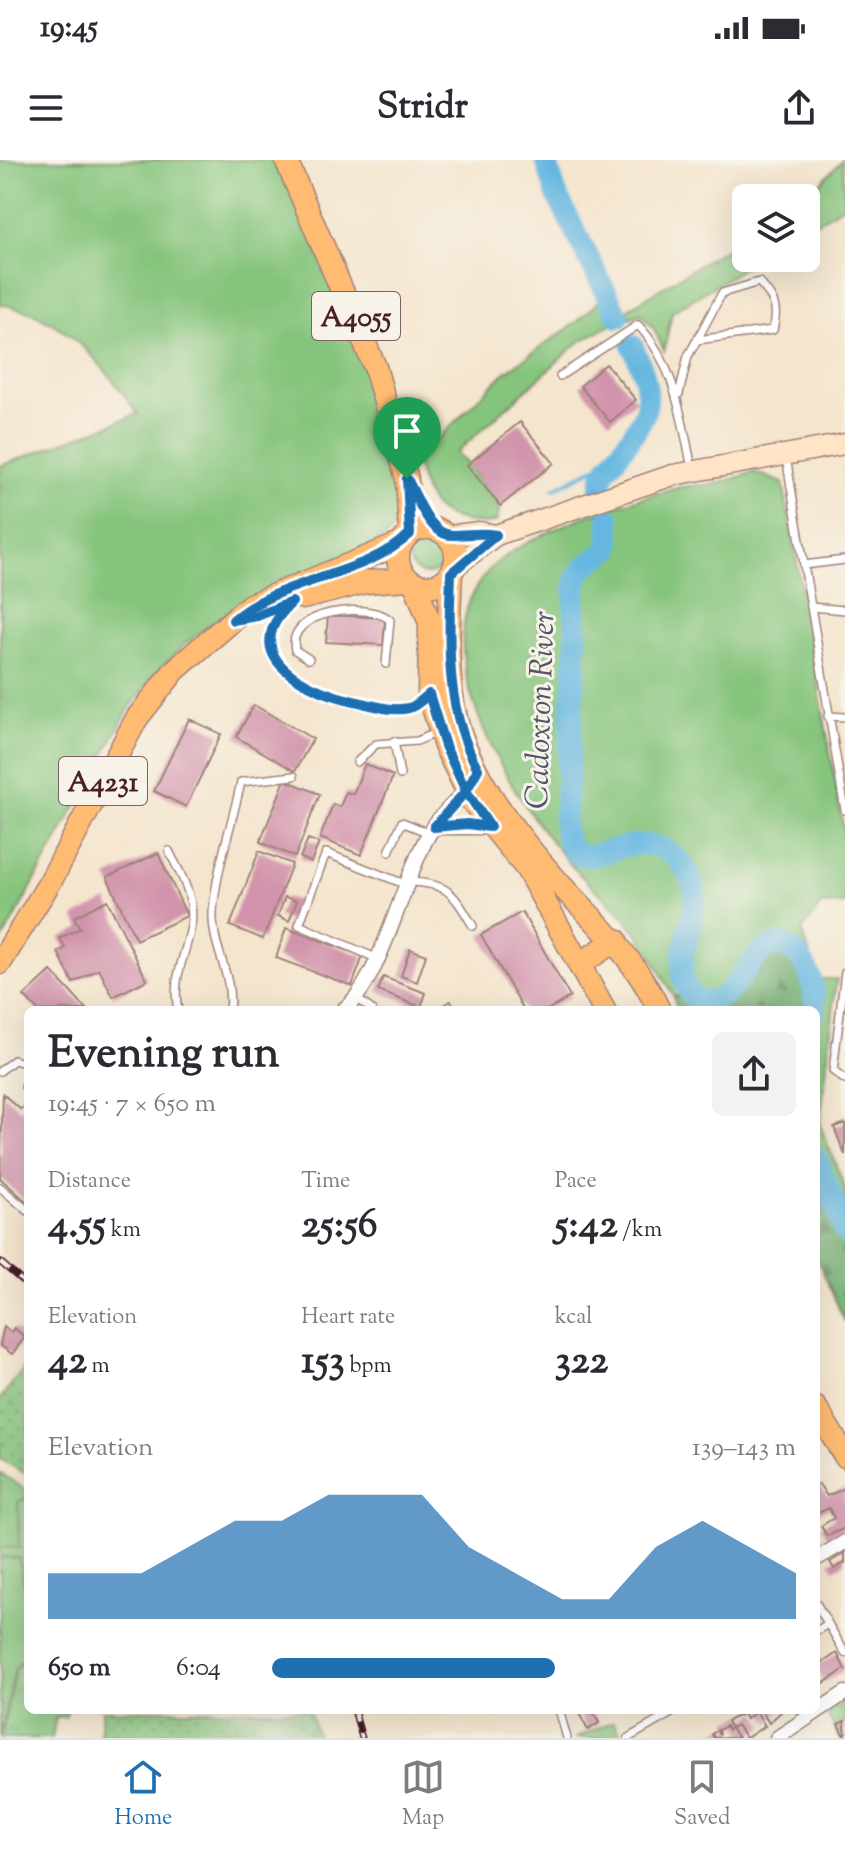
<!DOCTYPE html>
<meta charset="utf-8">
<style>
body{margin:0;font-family:"Sorts Mill Goudy",serif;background:#f2f2f3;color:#2b2b33;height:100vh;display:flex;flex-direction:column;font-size:30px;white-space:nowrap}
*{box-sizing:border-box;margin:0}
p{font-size:26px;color:#7c7c81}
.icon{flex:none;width:44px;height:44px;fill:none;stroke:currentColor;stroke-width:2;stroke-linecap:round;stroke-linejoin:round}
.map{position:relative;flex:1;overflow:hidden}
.side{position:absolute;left:24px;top:846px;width:796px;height:708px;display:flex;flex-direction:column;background:#fff;border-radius:12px;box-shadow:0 8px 32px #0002}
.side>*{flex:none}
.controls{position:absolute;left:732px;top:24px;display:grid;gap:16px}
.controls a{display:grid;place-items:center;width:88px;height:88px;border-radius:12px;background:#fff;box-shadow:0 8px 32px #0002;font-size:40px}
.pin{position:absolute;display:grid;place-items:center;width:68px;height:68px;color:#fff;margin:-82px -34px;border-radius:50% 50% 50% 0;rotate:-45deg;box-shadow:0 0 8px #0007}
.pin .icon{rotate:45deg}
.round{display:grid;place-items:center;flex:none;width:84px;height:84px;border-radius:12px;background:#f2f2f3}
.summary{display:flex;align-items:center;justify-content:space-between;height:136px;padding:0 24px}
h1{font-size:44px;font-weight:700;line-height:60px}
.figures{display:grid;grid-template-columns:repeat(3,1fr);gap:12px;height:136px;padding:8px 24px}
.figures div{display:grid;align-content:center}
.figures b{font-size:40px;font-weight:700}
.figures small{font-size:22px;font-weight:400}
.figures p{font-size:22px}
.chart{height:224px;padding:16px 24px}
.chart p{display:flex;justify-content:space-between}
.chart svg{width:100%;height:144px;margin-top:8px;fill:#1f6fb2;opacity:.7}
ul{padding:0 24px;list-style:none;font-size:26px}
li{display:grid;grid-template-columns:128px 96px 1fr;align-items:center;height:60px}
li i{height:20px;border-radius:10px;background:#1f6fb2}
.status{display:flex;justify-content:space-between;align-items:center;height:56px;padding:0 40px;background:#fff;direction:ltr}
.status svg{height:22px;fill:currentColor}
header{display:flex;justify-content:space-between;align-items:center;height:104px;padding:0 24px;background:#fff;font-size:36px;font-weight:700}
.dock{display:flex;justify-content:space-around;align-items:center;height:112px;border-top:2px solid #e1e1e2;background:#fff;font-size:22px;color:#7c7c81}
.dock a{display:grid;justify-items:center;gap:4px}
.dock .on{color:#1f6fb2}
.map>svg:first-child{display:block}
.grass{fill:#85c47c;stroke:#687254;stroke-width:2}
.forest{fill:url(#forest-firs);stroke:#5b644c;stroke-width:2}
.park{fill:url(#park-tufts);stroke:#687254;stroke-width:2}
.garden{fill:url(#garden-dots);stroke:#687254;stroke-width:2}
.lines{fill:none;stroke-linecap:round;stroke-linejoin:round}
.stream{stroke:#65b7e1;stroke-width:4}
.river{stroke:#65b7e1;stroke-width:22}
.building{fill:#d294ac}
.service-casing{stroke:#9f827c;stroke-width:10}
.minor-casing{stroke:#9f827c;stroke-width:17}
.secondary-casing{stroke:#9f827c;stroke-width:23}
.primary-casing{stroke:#9f827c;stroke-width:25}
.service{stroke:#fff;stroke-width:7}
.minor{stroke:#fff;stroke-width:14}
.secondary{stroke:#ffe4c6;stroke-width:20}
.primary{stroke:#ffbb71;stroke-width:22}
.rail-casing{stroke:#4a1f2b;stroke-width:7}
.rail{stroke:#f7f3e8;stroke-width:4;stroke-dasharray:12;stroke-linecap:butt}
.route-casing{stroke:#fff;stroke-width:16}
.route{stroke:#1f6fb2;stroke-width:10}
.labels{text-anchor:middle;stroke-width:6;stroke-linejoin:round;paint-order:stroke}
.shield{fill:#f7f3e8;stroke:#7e5f64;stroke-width:2}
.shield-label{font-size:28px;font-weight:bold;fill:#4a1f2b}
.water-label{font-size:32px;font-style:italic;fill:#53546b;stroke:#f7f3e8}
</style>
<div class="status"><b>19:45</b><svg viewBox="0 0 49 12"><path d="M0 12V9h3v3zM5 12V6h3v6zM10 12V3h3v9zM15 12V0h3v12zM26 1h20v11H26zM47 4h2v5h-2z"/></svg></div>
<header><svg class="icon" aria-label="menu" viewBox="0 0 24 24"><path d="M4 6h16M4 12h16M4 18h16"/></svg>Stridr<svg class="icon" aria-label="share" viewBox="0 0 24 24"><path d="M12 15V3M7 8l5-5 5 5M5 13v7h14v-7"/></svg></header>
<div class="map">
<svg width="845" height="1578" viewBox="0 0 845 1578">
<defs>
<pattern id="forest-firs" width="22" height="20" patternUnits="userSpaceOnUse" patternTransform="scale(2)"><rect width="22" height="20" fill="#6caa6c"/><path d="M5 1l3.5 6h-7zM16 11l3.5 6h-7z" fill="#5b8a59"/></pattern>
<pattern id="park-tufts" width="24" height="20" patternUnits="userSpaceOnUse" patternTransform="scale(2)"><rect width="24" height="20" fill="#85c47c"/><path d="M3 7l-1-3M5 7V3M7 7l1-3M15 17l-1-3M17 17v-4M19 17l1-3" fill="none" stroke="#6f9f66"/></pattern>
<pattern id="garden-dots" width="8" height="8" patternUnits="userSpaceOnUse" patternTransform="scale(2)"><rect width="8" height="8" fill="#85c47c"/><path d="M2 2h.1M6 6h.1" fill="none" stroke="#6f9f66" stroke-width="1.8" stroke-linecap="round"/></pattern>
</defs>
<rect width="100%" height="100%" fill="#f7f3e8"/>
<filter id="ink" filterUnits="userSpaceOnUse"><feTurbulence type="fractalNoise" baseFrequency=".0125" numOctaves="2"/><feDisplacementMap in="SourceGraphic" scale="16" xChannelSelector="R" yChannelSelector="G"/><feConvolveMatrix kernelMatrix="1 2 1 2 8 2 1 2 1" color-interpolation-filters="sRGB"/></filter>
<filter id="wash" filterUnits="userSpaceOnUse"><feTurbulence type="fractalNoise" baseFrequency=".006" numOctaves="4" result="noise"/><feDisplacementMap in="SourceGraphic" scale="32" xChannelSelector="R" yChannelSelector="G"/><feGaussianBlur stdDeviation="1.8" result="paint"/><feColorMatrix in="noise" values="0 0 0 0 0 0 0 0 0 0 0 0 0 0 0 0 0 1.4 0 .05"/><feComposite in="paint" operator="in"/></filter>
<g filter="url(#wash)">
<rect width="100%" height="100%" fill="#f4e5cd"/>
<!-- grass -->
<g class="grass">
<path d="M0,0H277L341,139L391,285L402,345L399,362L385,378L227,452L185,484L154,515L128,551L0,784V306L138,254C101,203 66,155 0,144Z"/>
<polygon points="842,0 845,45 806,69 806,38"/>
<polygon points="746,76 746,98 760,98 672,152 664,191 654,169 641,154 630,158 626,150"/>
<path d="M605,136L616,161L578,183L457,292L500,346L497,361C486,366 476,363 465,361C429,355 424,332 416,301L503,214L578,161Z"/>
<path d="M754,312L783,323L844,672L845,744L821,745L802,771L818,819H837L820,965L845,1028V1072L816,997L814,832L811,821L779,784C744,792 742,839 710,842C699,843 684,837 673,835C661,817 653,795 640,777C619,747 588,726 565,698C508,633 406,469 503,398C548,366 623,342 677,328C688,325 701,326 713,324C727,322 740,316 754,312Z"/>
<circle cx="427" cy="396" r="18"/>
<polygon points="0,1313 28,1331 28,1337 18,1343 19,1388 0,1387"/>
<polygon points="0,1397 19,1398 25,1428 28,1494 15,1509 0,1578"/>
<polygon points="845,1541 845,1561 838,1564 845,1578 839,1578 827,1553"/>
<polygon points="614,1561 623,1578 575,1578"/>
</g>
<!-- forest -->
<g class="forest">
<path d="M779,784C805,790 817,826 814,850H677L673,835C684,837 699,843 710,842C742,839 744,792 779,784Z"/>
<polygon points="816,997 845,1070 845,1162 816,1097"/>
</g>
<!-- park -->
<g class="park">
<polygon points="28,1337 28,1481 25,1428 19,1398 0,1397 0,1387 19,1388 18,1342"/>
<polygon points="28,1494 28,1550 68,1550 65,1557 56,1557 52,1578 1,1578 15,1509"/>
</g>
<!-- garden -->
<g class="garden">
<polygon points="28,1203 28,1315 0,1299 0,1239"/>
<polygon points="102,1550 309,1550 318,1578 100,1578"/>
</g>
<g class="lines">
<!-- stream -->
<polyline class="stream" points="554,329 616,297"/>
<!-- river -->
<g class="river">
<polyline points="546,0 556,33 618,157"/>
<path d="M601,328C602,314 606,310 614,300C650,253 658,241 632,185"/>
<path d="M609,358L610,388C599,399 580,404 576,421C572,440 577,462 576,482C574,531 570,580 567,628C565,647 560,672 571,688C590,718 648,648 688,713C713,752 658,806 696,840C740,849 741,792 779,784C805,790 817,826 814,850"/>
<polyline points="816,997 845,1073"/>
</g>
</g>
<g id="blocks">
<!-- building -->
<g class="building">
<polygon points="606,204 636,240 610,262 580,226"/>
<polygon points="520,262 554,303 500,346 467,305"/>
<polygon points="328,455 385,458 383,485 326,482"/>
<polygon points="254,545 313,579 295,611 236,577"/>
<polygon points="189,559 221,574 186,647 154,631"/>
<polygon points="365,604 393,616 361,695 320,678 333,644 340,647 346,632 353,634"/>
<polygon points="285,620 320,634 295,697 260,682"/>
<polygon points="308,679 319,683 311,702 300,698"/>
<polygon points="259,691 292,704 263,779 230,766"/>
<polygon points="158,693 187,756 136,780 107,717"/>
<polygon points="285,737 297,741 289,761 278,756"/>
<polygon points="107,740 147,820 113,837 99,809 73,823 58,792 65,788 60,778 80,768 74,757"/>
<polygon points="522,752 570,837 547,850 524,850 481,775"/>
<polygon points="286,768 363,796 352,826 276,798"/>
<polygon points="410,789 426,795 417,822 401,816"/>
<polygon points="51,811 87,850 37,850 24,836"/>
<polygon points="383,817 426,833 421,847 378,831"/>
<polygon points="451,841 456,850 435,850"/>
<polygon points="3,934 21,950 25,946 28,948 28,1043 0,1018"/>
<polygon points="845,963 845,995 834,967"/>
<polygon points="4,1167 11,1172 14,1168 25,1177 12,1194 0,1185"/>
<polygon points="819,1324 827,1336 845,1328 845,1368 827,1376 821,1366 834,1358 829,1348 816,1354 816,1325"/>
<polygon points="845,1393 845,1403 834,1409 830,1402"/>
<polygon points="837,1493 845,1509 824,1523 816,1507"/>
<polygon points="577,1550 592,1550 599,1563 588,1570"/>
<polygon points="761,1550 783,1550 769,1563"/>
<polygon points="756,1552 765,1566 746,1578 737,1565 731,1568 727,1561 743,1554 746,1559"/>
<polygon points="845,1561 845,1578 838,1564"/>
<polygon points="726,1566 728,1570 731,1568 738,1578 714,1578 712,1574 717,1570 720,1575 719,1570"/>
</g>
</g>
</g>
<g filter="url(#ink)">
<use href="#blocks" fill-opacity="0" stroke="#9f827c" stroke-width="2"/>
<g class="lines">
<defs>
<g id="service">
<path d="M560,216L638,165C675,204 681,257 692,308"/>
<path d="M679,234L688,196L697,180L773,170C779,148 774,138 759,122L722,133L697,180"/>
<polyline points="786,297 845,650"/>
<polyline points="804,405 845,400"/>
<path d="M292,442C285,449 277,457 273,467C252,520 373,557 409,548C415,546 420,541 425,538"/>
<polyline points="811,447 845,450"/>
<path d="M309,499L295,490C285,450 368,441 390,460L386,504"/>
<polyline points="828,556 845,557"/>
<polyline points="394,581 400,615"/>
<polyline points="357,602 376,584 417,581 437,572"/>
<path d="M169,691C177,707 188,726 191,744C197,780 169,810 178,850"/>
<polyline points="389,692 402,662 429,673"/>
<path d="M408,722C449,723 453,733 473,766"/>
<polyline points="376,798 299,765 326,693 407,725"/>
<polyline points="845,812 833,911 845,920"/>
<polyline points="356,838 372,850"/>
<path d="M229,850C234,815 211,787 213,752C216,710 232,664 241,622L294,616"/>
<polyline points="0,911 14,900 28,904"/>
<polyline points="25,927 28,924"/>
<polyline points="0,1027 28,1051"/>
<polyline points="816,1443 845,1493"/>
<polyline points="816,1471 828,1464"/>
<polyline points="559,1550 567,1578"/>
<polyline points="628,1578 677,1550"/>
</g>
<g id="minor">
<polyline points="434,667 490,667"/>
<path d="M343,850C381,823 403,717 429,674C438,657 456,642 470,627"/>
<polyline points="816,1399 845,1382"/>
<polyline points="777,1578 845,1533"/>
</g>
<g id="secondary">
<polyline points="448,376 479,372 496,375 673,315 845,284"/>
<polyline points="453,408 496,375"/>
</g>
<g id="primary">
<polyline points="286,0 375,207 407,319 410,374"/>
<circle cx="427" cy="397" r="29"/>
<path d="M451,413C449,461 445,511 456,558C471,619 518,677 558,722C598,766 633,794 659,850"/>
<polyline points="415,423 430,463 429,534 445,586 472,641 527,709 604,850"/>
<polyline points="303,438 366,422 409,419"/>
<polyline points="0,803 50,722 137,558 175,510 250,445 402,383"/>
<polyline points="580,804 616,780"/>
<polyline points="816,1248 845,1296"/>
</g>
</defs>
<!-- service casing -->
<use href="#service" class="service-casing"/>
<!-- minor casing -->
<use href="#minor" class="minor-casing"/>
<!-- secondary casing -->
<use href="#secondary" class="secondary-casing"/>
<!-- primary casing -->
<use href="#primary" class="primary-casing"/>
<!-- service -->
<use href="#service" class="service"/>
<!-- minor -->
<use href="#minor" class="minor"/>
<!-- secondary -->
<use href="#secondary" class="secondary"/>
<!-- primary -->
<use href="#primary" class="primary"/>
<defs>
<g id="rail">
<polyline points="0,1102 28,1126"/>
<polyline points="354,1550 362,1578"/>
</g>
</defs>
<!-- rail casing -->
<use href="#rail" class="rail-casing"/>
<!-- rail -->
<use href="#rail" class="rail"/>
</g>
</g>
<g class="lines" filter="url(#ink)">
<defs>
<path id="route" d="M407,319L410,374C361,419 284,416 233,460L257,456L292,442C285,449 277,457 273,467C256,511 324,534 354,541C372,545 391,552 409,548C416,546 423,539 429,534L445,586L466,631L434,667L467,664L490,667L466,631L478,609C444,547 449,481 451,413L496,375C481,372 468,375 452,375C429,375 417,336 407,319"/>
</defs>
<!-- route casing -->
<use href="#route" class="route-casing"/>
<!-- route -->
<use href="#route" class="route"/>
</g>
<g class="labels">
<!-- shield labels -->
<g class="shield">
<rect x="312" y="132" width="88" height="48" rx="6"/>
<rect x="59" y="597" width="88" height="48" rx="6"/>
</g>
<g class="shield-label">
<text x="356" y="166">A4055</text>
<text x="103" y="631">A4231</text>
</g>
<!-- water labels -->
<g class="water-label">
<text transform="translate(539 550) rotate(-88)" y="11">Cadoxton River</text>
</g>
</g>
</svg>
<div class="controls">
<a><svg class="icon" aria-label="layers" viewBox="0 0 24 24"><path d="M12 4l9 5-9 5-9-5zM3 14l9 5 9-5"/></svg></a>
</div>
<div class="pin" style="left:407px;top:319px;background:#1e9e55"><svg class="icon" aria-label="arrive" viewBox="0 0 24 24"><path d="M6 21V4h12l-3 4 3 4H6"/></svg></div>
<section class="side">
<div class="summary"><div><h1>Evening run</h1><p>19:45 · 7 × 650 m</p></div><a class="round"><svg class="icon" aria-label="share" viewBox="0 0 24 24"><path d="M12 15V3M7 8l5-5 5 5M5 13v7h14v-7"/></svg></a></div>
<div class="figures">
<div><p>Distance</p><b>4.55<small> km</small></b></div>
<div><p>Time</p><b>25:56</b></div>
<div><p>Pace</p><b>5:42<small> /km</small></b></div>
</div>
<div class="figures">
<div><p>Elevation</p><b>42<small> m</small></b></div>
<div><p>Heart rate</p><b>153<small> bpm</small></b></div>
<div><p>kcal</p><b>322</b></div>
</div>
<div class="chart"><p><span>Elevation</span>139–143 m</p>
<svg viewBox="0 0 160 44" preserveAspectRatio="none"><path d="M0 44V30L10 30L20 30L30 22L40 14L50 14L60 6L70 6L80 6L90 22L100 30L110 38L120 38L130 22L140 14L150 22L160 30V44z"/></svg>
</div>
<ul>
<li><b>650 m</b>6:04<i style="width:54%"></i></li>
</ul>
</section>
</div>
<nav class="dock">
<a class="on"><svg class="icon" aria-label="home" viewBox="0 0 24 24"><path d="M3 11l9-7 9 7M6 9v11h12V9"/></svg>Home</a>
<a><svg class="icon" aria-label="map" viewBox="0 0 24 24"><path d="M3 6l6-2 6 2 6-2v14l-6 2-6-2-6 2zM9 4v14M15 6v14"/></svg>Map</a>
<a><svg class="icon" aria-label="saved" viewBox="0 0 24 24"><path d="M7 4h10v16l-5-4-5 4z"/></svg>Saved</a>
</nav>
